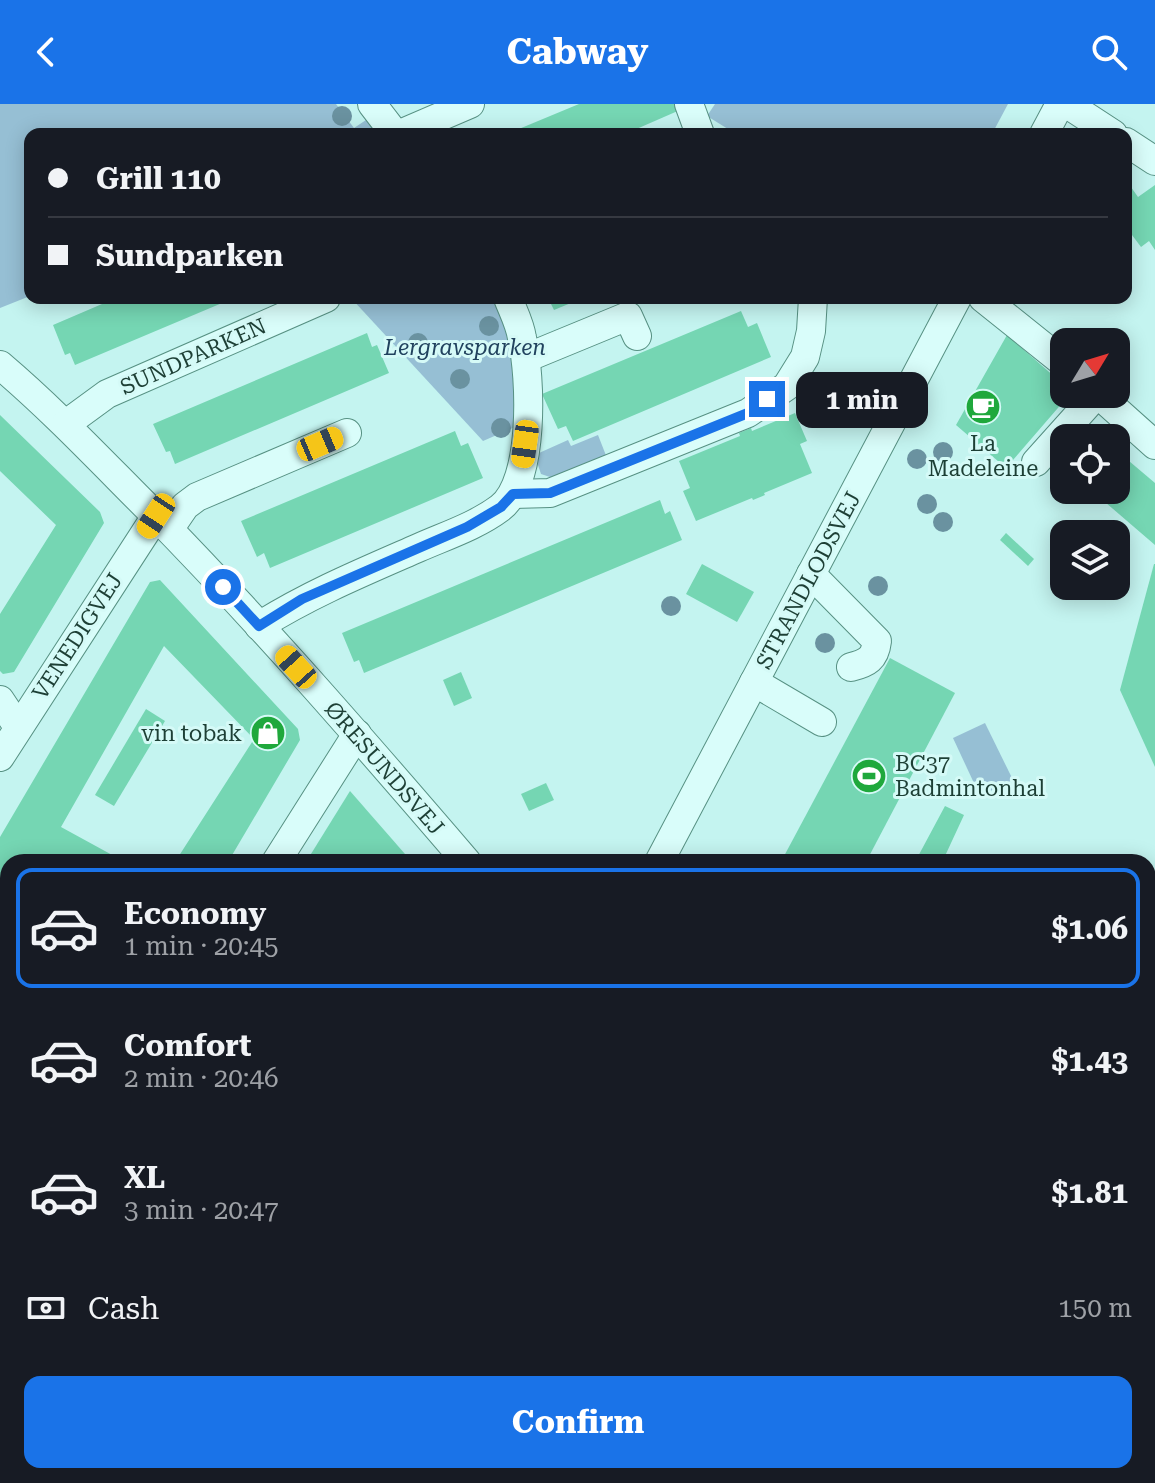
<!DOCTYPE html>
<html lang="en">
<head>
<meta charset="utf-8">
<style>
  :root { --surface:#171b24; --page:#242831; --text:#f1f3f6; --muted:#9ea1a6; --line:#363941; --accent:#1a73e8 }
  body { margin:0; font-family:"Roboto Serif",serif; background:var(--page); color:var(--text); height:100vh; display:flex; flex-direction:column; font-size:30px; white-space:nowrap }
  * { box-sizing:border-box; margin:0 }
  p { font-size:26px; color:var(--muted) }
  .icon { flex:none; width:44px; height:44px; fill:none; stroke:currentColor; stroke-width:2; stroke-linecap:round; stroke-linejoin:round }
  .map { position:relative; flex:1; overflow:hidden }
  .details { position:absolute; left:0px; top:750px; width:1156px; height:630px; display:flex; flex-direction:column; background:var(--surface); border-radius:24px 24px 0 0; box-shadow:0 4px 20px #0003 }
  .details>* { flex:none }
  .hud { position:absolute; left:24px; top:24px; width:1108px; height:176px; border-radius:16px; box-shadow:0 4px 20px #0003; display:grid; align-content:center; height:176px; padding:0 24px; background:var(--surface) }
  .needle { width:52px; rotate:52deg }
  .buttons { position:absolute; left:1050px; top:224px; display:grid; gap:16px }
  .buttons a { display:grid; place-items:center; width:80px; height:80px; border-radius:16px; background:var(--surface); box-shadow:0 4px 20px #0003; font-size:40px }
  .end { position:absolute; width:36px; height:36px; margin:-18px; border:10px solid #1a73e8; background:#fff; box-shadow:0 0 0 4px #fff }
  .from { border-radius:50% }
  .bubble { position:absolute; height:56px; border-radius:16px; background:var(--surface); box-shadow:0 4px 20px #0003; font-size:26px; font-weight:700; line-height:56px; text-align:center }
  .car { position:absolute; width:24px; height:48px; margin:-24px -12px; border-radius:10px; box-shadow:0 0 6px 2px #0007; background:linear-gradient(#f5c518 24%,#345 0 40%,#f5c518 0 76%,#345 0 86%,#f5c518 0) }
  .hud b { display:flex; align-items:center; gap:28px; height:76px; font-size:30px }
  .hud b+b { border-top:2px solid var(--line) }
  .hud i { width:20px; height:20px; background:var(--text) }
  ul { padding:14px 0 0; list-style:none }
  li { display:flex; align-items:center; gap:24px; height:120px; margin:0 16px 12px; padding:0 8px; border:4px solid transparent; border-radius:16px }
  li div { flex:1 }
  li b { display:block; font-size:30px }
  li em { font-style:normal; font-weight:700 }
  li.on { border-color:var(--accent) }
  li>.icon { width:72px; height:72px; stroke-width:1.5 }
  .pay { display:flex; align-items:center; gap:20px; height:88px; padding:0 24px; font-size:30px }
  .pay p { margin-inline-start:auto }
  .primary-button { display:flex; gap:16px; margin-top:auto; padding:16px 24px }
  .primary-button a { flex:1; height:92px; border-radius:16px; background:var(--accent); color:#fff; font-size:32px; font-weight:700; line-height:92px; text-align:center }
  header { display:flex; justify-content:space-between; align-items:center; height:104px; padding:0 24px; background:var(--accent); color:#fff; font-size:36px; font-weight:700 }
  .map>svg:first-child { display:block }
  .green { fill:#96bfd4 }
  .building { fill:#75d6b3 }
  .lines { fill:none; stroke-linecap:round; stroke-linejoin:round }
  .minor-casing { stroke:#579183; stroke-width:30 }
  .minor { stroke:#d9fdfa; stroke-width:28 }
  .tree { fill:#6a92a0 }
  .route { stroke:#1a73e8; stroke-width:10 }
  .labels { text-anchor:middle; stroke-width:6; stroke-linejoin:round; paint-order:stroke }
  .park-label { font-size:22px; font-style:italic; fill:#21425e; stroke:#d5faf7 }
  .street-label { font-size:22px; fill:#1d3f35; stroke:#d5faf7 }
  .poi-label { font-size:22px; fill:#1d3f35; stroke:#d5faf7 }
</style>
</head>
<body>
<header><svg class="icon" aria-label="back" viewBox="0 0 24 24"><path d="M15 5l-7 7 7 7"/></svg>Cabway<svg class="icon" aria-label="search" viewBox="0 0 24 24"><circle cx="10" cy="10" r="6"/><path d="M15 15l6 6"/></svg></header>
<div class="map">
<svg width="1155" height="1379" viewBox="0 0 1155 1379">
  <rect width="100%" height="100%" fill="#c4f4f0"/>
  <g class="green">
    <path d="M0,0h336l18,24 15,-10 12,16h-351v162l-30,12z"/>
    <path d="M715,0h293l-16,30h-256l-29,-18z"/>
    <path d="M351,194h148l13,30 3,99 -32,14z"/>
    <path d="M598,331l9,23 -54,20 -12,-4 -4,-12 2,-9 29,-13 3,6z"/>
    <path d="M985,619l28,57 -33,16 -27,-58z"/>
  </g>
  <g class="building">
    <path d="M579,0h98l3,6 -55,24h-118z"/>
    <path d="M1126,76l12,17 17,-12v65l-6,-9 -8,6 -15,-20z"/>
    <path d="M116,194h118l-159,67 -5,-12 -5,2 -12,-30z"/>
    <path d="M548,194h35l-29,12z"/>
    <path d="M741,207l7,16 9,-4 14,34 -198,84 -7,-15 -8,3 -16,-35z"/>
    <path d="M367,229l5,14 5,-2 12,28 -214,91 -5,-13 -4,1 -13,-28z"/>
    <path d="M1007,231l57,50v9h6l-64,74 -50,-43z"/>
    <path d="M795,309l12,28 -7,3 12,29 -48,20 1,2 -12,5 -1,-2 -56,23 -13,-30 7,-3 -11,-27 61,-25 -1,-3 12,-5 1,3z"/>
    <path d="M0,311l100,97 4,11 -90,149 -11,2 -3,-3v-57l56,-89 -56,-54z"/>
    <path d="M455,327l6,15 7,-3 15,35 -213,90 -6,-15 -7,4 -16,-36z"/>
    <path d="M1116,346l39,33v62l-64,-55h25z"/>
    <path d="M660,396l5,14 5,-3 12,29 -318,133 -5,-13 -5,2 -12,-29z"/>
    <path d="M1006,429l28,26 -6,7 -28,-26z"/>
    <path d="M702,460l52,28 -17,30 -51,-28z"/>
    <path d="M1154,460h1v203l-35,-77z"/>
    <path d="M160,476l138,149 2,11 -72,122h-53l79,-123 -90,-93 -103,181 64,35h-117v50l-8,13v-88l150,-255z"/>
    <path d="M890,554l65,35 -89,169h-75l-8,-4z"/>
    <path d="M461,568l11,26 -18,8 -11,-26z"/>
    <path d="M146,605l19,12 -51,85 -19,-11z"/>
    <path d="M546,679l8,17 -25,11 -8,-17z"/>
    <path d="M350,687l62,71h-106z"/>
    <path d="M945,702l19,9 -19,41 11,6h-41z"/>
    <path d="M0,1067l8,4v35l-5,13 -3,-1z"/>
    <path d="M373,1372h84l6,7h-94z"/>
    <path d="M522,1372h52l6,7h-53z"/>
    <path d="M654,1372h53l6,7h-53z"/>
    <path d="M890,1372h61l9,7h-67l-5,-4z"/>
  </g>
  <g class="lines">
    <defs>
      <g id="minor">
        <path d="M372,0l23,30"/>
        <path d="M689,0l11,30"/>
        <path d="M1067,0l46,30"/>
        <path d="M400,30l70,-30"/>
        <path d="M1044,30l16,-30"/>
        <path d="M1126,38l29,19"/>
        <path d="M983,194l81,65"/>
        <path d="M526,254l102,-42 9,20"/>
        <path d="M0,261c53,45 100,95 149,144 111,113 215,233 318,353"/>
        <path d="M1098,290l57,51"/>
        <path d="M66,320l41,-30 219,-96"/>
        <path d="M1036,358l61,-68"/>
        <path d="M513,390l37,-1 198,-80 39,-27 18,-29 6,-26 2,-33"/>
        <path d="M170,424l15,-22 12,-9 150,-64"/>
        <path d="M811,470l66,67c-2,18 -10,22 -26,26"/>
        <path d="M259,522c51,-32 104,-54 159,-78 27,-12 58,-22 82,-40 35,-26 31,-131 22,-170 -2,-14 -9,-27 -14,-40"/>
        <path d="M754,578l68,40"/>
        <path d="M0,596l18,27"/>
        <path d="M0,653l156,-241"/>
        <path d="M276,758l81,-128"/>
        <path d="M659,758l298,-564"/>
        <path d="M0,983l8,10"/>
        <path d="M0,1260l8,-18"/>
        <path d="M330,1372l7,7"/>
        <path d="M1019,1372l9,7"/>
        <path d="M867,1379l5,-7"/>
      </g>
    </defs>
    <use href="#minor" class="minor-casing"/>
    <use href="#minor" class="minor"/>
  </g>
  <g class="tree">
    <circle cx="342" cy="12" r="10"/>
    <circle cx="489" cy="222" r="10"/>
    <circle cx="418" cy="239" r="10"/>
    <circle cx="460" cy="275" r="10"/>
    <circle cx="501" cy="324" r="10"/>
    <circle cx="943" cy="348" r="10"/>
    <circle cx="917" cy="355" r="10"/>
    <circle cx="927" cy="400" r="10"/>
    <circle cx="943" cy="418" r="10"/>
    <circle cx="878" cy="482" r="10"/>
    <circle cx="671" cy="502" r="10"/>
    <circle cx="825" cy="539" r="10"/>
  </g>
  <g class="lines">
    <path class="route" d="M223,483l36,39 43,-27 165,-72 34,-20 12,-13 37,-1 198,-80 19,-14"/>
  </g>
  <defs>
    <symbol id="cafe-disc" viewBox="-11 -11 22 22"><circle r="9.5" fill="#1fa83c" stroke="#d5faf7"/><path d="M-5.5-4.5H6V0H3Q3 3.5 0 3.5H-2.5Q-5.5 3.5-5.5 0ZM3-3.2v2h1.7v-2ZM-6 4.5H4V6H-6Z" fill="#fff"/></symbol>
    <symbol id="shop-disc" viewBox="-11 -11 22 22"><circle r="9.5" fill="#1fa83c" stroke="#d5faf7"/><path d="M-5-2.5h2.3a2.7 3.5 0 0 1 5.4 0H5L5.5 6h-11ZM-1.5-2.5h3a1.5 2.3 0 0 0-3 0Z" fill="#fff"/></symbol>
    <symbol id="stadium-disc" viewBox="-11 -11 22 22"><circle r="9.5" fill="#1fa83c" stroke="#d5faf7"/><path d="M0-5a6.5 5 0 1 0 0 10a6.5 5 0 1 0 0-10ZM-3.5-1.8h7v3.6h-7Z" fill="#fff"/></symbol>
  </defs>
  <g fill-rule="evenodd">
    <use href="#cafe-disc" x="963" y="283" width="40" height="40"/>
    <use href="#shop-disc" x="248" y="609" width="40" height="40"/>
    <use href="#stadium-disc" x="849" y="652" width="40" height="40"/>
  </g>
  <g class="labels">
    <g class="park-label">
      <text x="465" y="251">Lergravsparken</text>
    </g>
    <g class="street-label">
      <text transform="translate(193 252) rotate(-24)" y="8">SUNDPARKEN</text>
      <text transform="translate(808 476) rotate(-62)" y="8">STRANDLODSVEJ</text>
      <text transform="translate(77 532) rotate(-57)" y="8">VENEDIGVEJ</text>
      <text transform="translate(385 664) rotate(49)" y="8">ØRESUNDSVEJ</text>
    </g>
    <g class="poi-label">
      <text x="983" y="347">La<tspan x="983" dy="25">Madeleine</tspan></text>
      <text x="242" y="637" text-anchor="end">vin tobak</text>
      <text x="895" y="667" text-anchor="start">BC37<tspan x="895" dy="25">Badmintonhal</tspan></text>
    </g>
  </g>
</svg>
<div class="buttons">
<a><svg class="needle" viewBox="-14 -14 28 28"><path d="M0-13l5 13h-10z" fill="#e53935"/><path d="M0 13l5-13h-10z" fill="#9ea1a6"/></svg></a>
<a><svg class="icon" aria-label="locate" viewBox="0 0 24 24"><circle cx="12" cy="12" r="6"/><path d="M12 2v4M12 18v4M2 12h4M18 12h4"/></svg></a>
<a><svg class="icon" aria-label="layers" viewBox="0 0 24 24"><path d="M12 4l9 5-9 5-9-5zM3 14l9 5 9-5"/></svg></a>
</div>
<i class="end from" style="left:223px;top:483px"></i>
<i class="end" style="left:767px;top:295px"></i>
<div class="bubble" style="left:796px;top:268px;width:132px">1 min</div>
<i class="car" style="left:320px;top:340px;rotate:67deg"></i>
<i class="car" style="left:525px;top:340px;rotate:188deg"></i>
<i class="car" style="left:156px;top:412px;rotate:213deg"></i>
<i class="car" style="left:296px;top:563px;rotate:318deg"></i>
<div class="hud">
<b><i class="from"></i>Grill 110</b>
<b><i></i>Sundparken</b>
</div>
<section class="details">
<ul>
<li class="on"><svg class="icon" aria-label="car" viewBox="0 0 24 24"><path d="M5 17H2v-5l4-1 3-4h7l3 4 3 1v5h-3M9 17h6M6 11h13"/><circle cx="7" cy="17" r="2"/><circle cx="17" cy="17" r="2"/></svg><div><b>Economy</b><p>1 min · 20:45</p></div><em>$1.06</em></li>
<li><svg class="icon" aria-label="car" viewBox="0 0 24 24"><path d="M5 17H2v-5l4-1 3-4h7l3 4 3 1v5h-3M9 17h6M6 11h13"/><circle cx="7" cy="17" r="2"/><circle cx="17" cy="17" r="2"/></svg><div><b>Comfort</b><p>2 min · 20:46</p></div><em>$1.43</em></li>
<li><svg class="icon" aria-label="car" viewBox="0 0 24 24"><path d="M5 17H2v-5l4-1 3-4h7l3 4 3 1v5h-3M9 17h6M6 11h13"/><circle cx="7" cy="17" r="2"/><circle cx="17" cy="17" r="2"/></svg><div><b>XL</b><p>3 min · 20:47</p></div><em>$1.81</em></li>
</ul>
<div class="pay"><svg class="icon" aria-label="cash" viewBox="0 0 24 24"><path d="M3 7h18v10H3z"/><circle cx="12" cy="12" r="2"/></svg>Cash<p>150 m</p></div>
<div class="primary-button"><a>Confirm</a></div>
</section>
</div>
</body>
</html>
